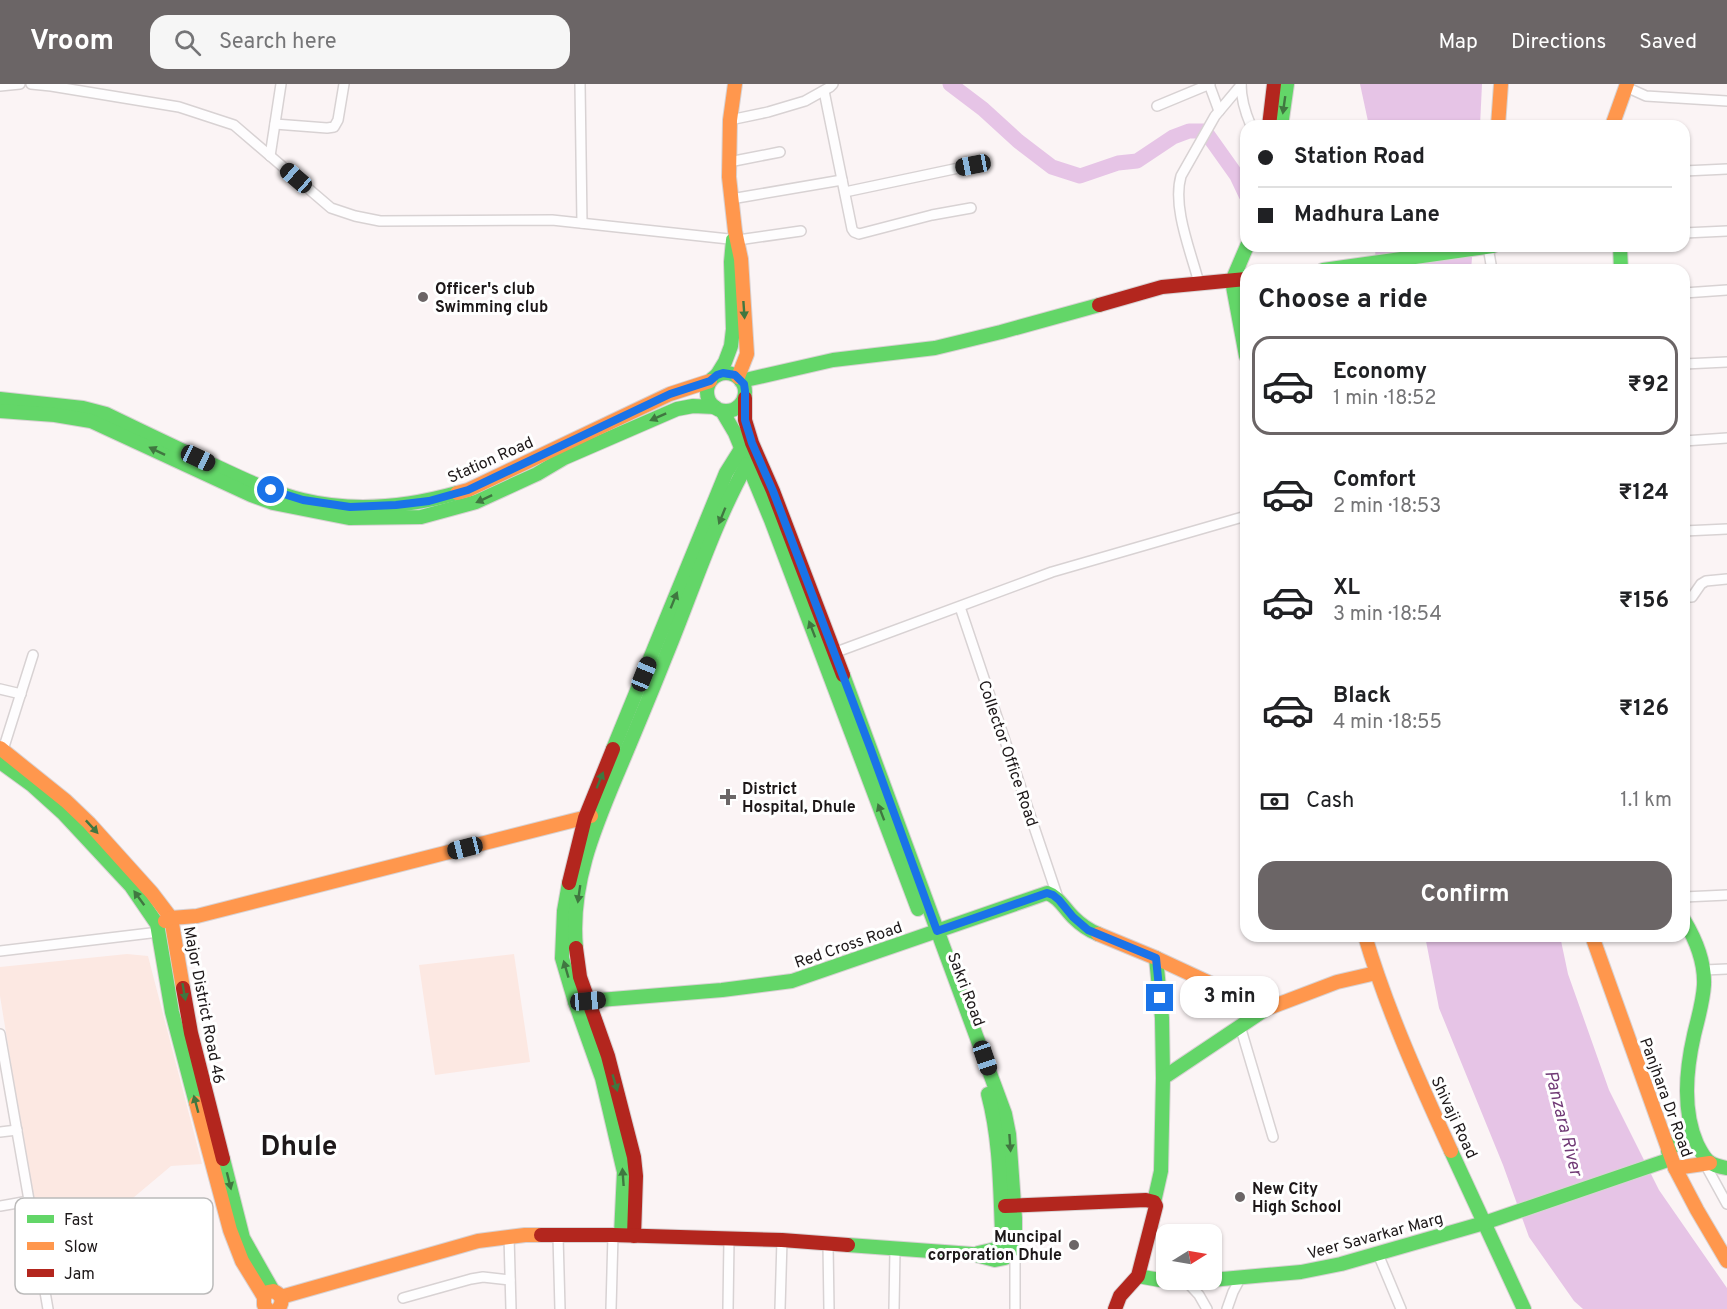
<!DOCTYPE html>
<html lang="en">
<head>
<meta charset="utf-8">
<style>
  :root { --surface:#fff; --page:#f6f6f6; --text:#202124; --muted:#757577; --line:#e0e0e0; --accent:#6b6566 }
  body { margin:0; font-family:Overpass,sans-serif; background:var(--page); color:var(--text); height:100vh; display:flex; flex-direction:column; font-size:22px; white-space:nowrap }
  * { box-sizing:border-box; margin:0 }
  p { font-size:20px; color:var(--muted) }
  .icon { flex:none; width:33px; height:33px; fill:none; stroke:currentColor; stroke-width:2; stroke-linecap:round; stroke-linejoin:round }
  .map { position:relative; flex:1; overflow:hidden }
  .sheet { position:absolute; left:1240px; top:180px; width:450px; height:678px; display:flex; flex-direction:column; background:var(--surface); border-radius:18px; box-shadow:0 2px 4px #0004 }
  .sheet>* { flex:none }
  .hud { position:absolute; left:1240px; top:36px; width:450px; height:132px; border-radius:18px; box-shadow:0 2px 4px #0004; display:grid; align-content:center; height:132px; padding:0 18px; background:var(--surface) }
  .needle { width:39px; rotate:79deg }
  .buttons { position:absolute; left:1156px; top:1140px; display:grid; gap:12px }
  .buttons a { display:grid; place-items:center; width:66px; height:66px; border-radius:12px; background:var(--surface); box-shadow:0 2px 4px #0004; font-size:30px }
  .end { position:absolute; width:27px; height:27px; margin:-14px; border:8px solid #1a73e8; background:#fff; box-shadow:0 0 0 3px #fff }
  .from { border-radius:50% }
  .bubble { position:absolute; height:42px; border-radius:18px; background:var(--surface); box-shadow:0 2px 4px #0004; font-size:20px; font-weight:700; line-height:42px; text-align:center }
  .car { position:absolute; width:18px; height:36px; margin:-18px -9px; border-radius:8px; box-shadow:0 0 4px 2px #0007; background:linear-gradient(#222 24%,#8ab4d8 0 40%,#222 0 76%,#8ab4d8 0 86%,#222 0) }
  .hud b { display:flex; align-items:center; gap:21px; height:57px; font-size:22px }
  .hud b+b { border-top:2px solid var(--line) }
  .hud i { width:15px; height:15px; background:var(--text) }
  ul { padding:0; list-style:none }
  li { display:flex; align-items:center; gap:18px; height:99px; margin:0 12px 9px; padding:0 6px; border:3px solid transparent; border-radius:18px }
  li div { flex:1 }
  li b { display:block; font-size:22px }
  li em { font-style:normal; font-weight:700 }
  li.current { border-color:var(--accent) }
  li>.icon { width:54px; height:54px; stroke-width:1.5 }
  h2 { padding:0 18px; font-size:27px; line-height:72px }
  .pay { display:flex; align-items:center; gap:15px; height:66px; padding:0 18px; font-size:22px }
  .pay p { margin-inline-start:auto }
  .primary-button { display:flex; gap:12px; margin-top:auto; padding:12px 18px }
  .primary-button a { flex:1; height:69px; border-radius:18px; background:var(--accent); color:#fff; font-size:24px; font-weight:700; line-height:69px; text-align:center }
  header { display:flex; align-items:center; gap:36px; box-sizing:border-box; height:84px; padding:0 30px; background:var(--accent); color:#fff }
  header strong { font-size:28px }
  nav { display:flex; gap:33px; margin-inline-start:auto; font-size:21px }
  .search { width:420px; height:54px; background:var(--page); display:flex; align-items:center; gap:15px; box-sizing:border-box; padding:0 21px; border-radius:18px; color:var(--muted); font-size:22px }
  .map>svg:first-child { display:block }
  .green { fill:#fce8e2 }
  .water { fill:#e6c4e6 }
  .lines { fill:none; stroke-linecap:round; stroke-linejoin:round }
  .river { stroke:#e6c4e6; stroke-width:15 }
  .street-casing { stroke:#d8d2d3; stroke-width:12 }
  .fast-casing { stroke:#d8d2d3; stroke-width:16 }
  .slow-casing { stroke:#d8d2d3; stroke-width:16 }
  .jam-casing { stroke:#d8d2d3; stroke-width:16 }
  .street { stroke:#fefdfe; stroke-width:9 }
  .fast { stroke:#63d668; stroke-width:14 }
  .slow { stroke:#ff974d; stroke-width:14 }
  .jam { stroke:#b3261e; stroke-width:14 }
  .oneway { fill:#407740 }
  .route { stroke:#1a73e8; stroke-width:8 }
  .poi-dot { fill:#6b6566; stroke:#fff; stroke-width:2 }
  .labels { text-anchor:middle; stroke-width:6; stroke-linejoin:round; paint-order:stroke }
  .poi-label { font-size:16px; font-weight:bold; fill:#1d1819; stroke:#fff; text-anchor:start }
  .street-label { font-size:16px; fill:#1d1819; stroke:#fff }
  .water-label { font-size:18px; font-style:italic; fill:#713a76; stroke:#fff }
  .town-label { font-size:28px; font-weight:bold; fill:#1d1819; stroke:#fff }
  .key { fill:#fff; stroke:#bbbaba; stroke-width:1.5 }
  .key-label { font-size:16px; fill:#1d1819 }
</style>
</head>
<body>
<header>
<strong>Vroom</strong>
<div class="search"><svg class="icon" aria-label="search" viewBox="0 0 24 24"><circle cx="10" cy="10" r="6"/><path d="M15 15l6 6"/></svg>Search here</div>
<nav><a>Map</a><a>Directions</a><a>Saved</a></nav>
</header>
<div class="map">
<svg width="1727" height="1225" viewBox="0 0 1727 1225">
  <rect width="100%" height="100%" fill="#fbf4f5"/>
  <g class="green">
    <path d="M127,870l21,2 54,208 -31,2 -44,37 -91,14 -36,-221v-29z"/>
    <path d="M514,870l16,108 -95,13 -16,-110z"/>
  </g>
  <g class="water">
    <path d="M1360,0h122l-2,42h-111z"/>
    <path d="M1375,162h98l-2,24h-95z"/>
    <path d="M1425,852h135l8,38 41,116 50,100 68,98v21h-144l-9,-8 -45,-64 -26,-72 -64,-157z"/>
  </g>
  <g class="lines">
    <path class="river" d="M950,0l33,25 35,32 34,26 28,9 38,-13 19,-2 36,-24 16,-6h16l32,45 9,19"/>
    <defs>
      <g id="street">
        <path d="M31,0l20,2 128,21 55,18 97,83 24,8 25,5 172,-1 186,20 63,-9"/>
        <path d="M580,0l2,139"/>
        <path d="M1209,0l10,27"/>
        <path d="M1241,0c0,16 4,28 10,42"/>
        <path d="M0,2l20,-2"/>
        <path d="M1626,3l20,9 81,5"/>
        <path d="M824,7l28,138 2,3 5,2 73,-19 39,-7"/>
        <path d="M1157,22l53,-22"/>
        <path d="M730,36l38,-8 37,-11 25,-14 3,-3"/>
        <path d="M275,40l52,4 7,-1 4,-7 6,-36"/>
        <path d="M270,72l11,-72"/>
        <path d="M729,78l51,-10"/>
        <path d="M1684,87l43,-2"/>
        <path d="M845,108l128,-27"/>
        <path d="M731,115l111,-19"/>
        <path d="M1684,149l43,-2"/>
        <path d="M1488,163l4,23"/>
        <path d="M1199,199c-8,-31 -27,-76 -18,-107l34,-60 26,-31"/>
        <path d="M1684,209l43,-3"/>
        <path d="M1684,280l43,-2"/>
        <path d="M1684,357l43,-3"/>
        <path d="M1684,447l43,-2"/>
        <path d="M1684,513h8l9,-13 5,-3 21,-2"/>
        <path d="M960,523l98,291"/>
        <path d="M831,570l221,-82 194,-56"/>
        <path d="M0,605l21,5"/>
        <path d="M3,666l30,-95"/>
        <path d="M1684,813l43,-2"/>
        <path d="M0,867l159,-19"/>
        <path d="M1704,886l23,-1"/>
        <path d="M1240,942l33,111"/>
        <path d="M0,950l48,275"/>
        <path d="M0,1048l17,-2"/>
        <path d="M1705,1080l22,40"/>
        <path d="M0,1122l29,-5"/>
        <path d="M509,1152l2,73"/>
        <path d="M558,1152l2,73"/>
        <path d="M828,1160l1,65"/>
        <path d="M1015,1163v62"/>
        <path d="M1378,1170l23,55"/>
        <path d="M1185,1196l14,15 8,14"/>
        <path d="M403,1214l68,-19 12,-2 27,3"/>
        <path d="M611,1225l2,-74"/>
        <path d="M728,1225l1,-70"/>
        <path d="M780,1225l2,-69"/>
        <path d="M894,1225l1,-59"/>
        <path d="M1227,1225l6,-17 8,-15"/>
      </g>
      <g id="fast">
        <path d="M1281,42l6,-42"/>
        <path d="M1620,162l1,24"/>
        <path d="M1323,186l170,-24"/>
        <path d="M1246,272l-14,-75 15,-35"/>
        <circle cx="726" cy="308" r="19"/>
        <path d="M717,291l8,-13 6,-16 2,-17 -2,-67 2,-22"/>
        <path d="M741,297l92,-21 102,-12 66,-16 98,-27"/>
        <path d="M0,315l83,9 23,6c33,16 66,32 99,47 32,15 63,31 98,39 50,12 104,7 154,-7"/>
        <path d="M0,327l55,4 36,6 160,74 22,8 76,15 72,-1 55,-15 61,-28 27,-16 113,-49 16,-3 22,1"/>
        <path d="M722,327l13,22 36,87 147,389"/>
        <path d="M843,591l162,439 4,20 6,84v23l-3,9 -7,8 -10,2 -23,-6 -124,-9"/>
        <path d="M613,665l113,-276 15,-24"/>
        <path d="M0,678l32,23 31,28 68,73 26,38 15,88 24,91"/>
        <path d="M569,799l-5,28 -2,47 13,44 27,76 22,94 -3,63"/>
        <path d="M1684,836c12,20 21,41 20,65 -1,17 -6,33 -10,50 -8,35 -12,75 3,109 8,16 11,21 30,24"/>
        <path d="M576,864c-6,-63 18,-119 42,-176 16,-38 32,-76 47,-114 27,-65 48,-133 82,-194"/>
        <path d="M1156,874l6,60 1,60"/>
        <path d="M575,918l147,-12 70,-9 255,-88c12,4 17,15 26,24 7,7 15,13 25,17"/>
        <path d="M1451,1067l73,158"/>
        <path d="M1668,1067l23,-23"/>
        <path d="M223,1075l20,79 30,53"/>
        <path d="M1154,1118l7,-31 2,-93 103,-69"/>
        <path d="M978,1169l18,-4 4,-6 2,-11c-2,-47 -2,-93 -14,-138"/>
        <path d="M1138,1192l22,4 40,1 101,-9 40,-8 143,-41 187,-64"/>
      </g>
      <g id="slow">
        <path d="M735,0l-5,36 -1,57 6,54 6,28 6,95 -9,23"/>
        <path d="M1498,42l3,-42"/>
        <path d="M1612,42l15,-42"/>
        <path d="M457,409l11,-3 202,-96 40,-13"/>
        <path d="M0,664l66,53 23,22 63,70 19,25 12,70"/>
        <path d="M165,837l6,-3 26,-2 394,-100"/>
        <path d="M1098,850l58,24 110,51 71,-27 39,-9"/>
        <path d="M1365,852c22,74 54,145 86,215"/>
        <path d="M1592,852l83,232 22,42 30,51"/>
        <path d="M196,1019l34,127 12,31 22,36"/>
        <path d="M1675,1084l35,-5"/>
        <path d="M281,1213l197,-56 47,-6h16"/>
        <path d="M267,1225l-3,-4v-8l4,-5 5,-1c9,3 11,11 5,18"/>
      </g>
      <g id="jam">
        <path d="M1269,42l5,-42"/>
        <path d="M1099,221l63,-18 84,-8"/>
        <path d="M745,314v22l7,23 21,48 70,184"/>
        <path d="M569,799l16,-65 28,-69"/>
        <path d="M576,864l4,29 28,79 26,101 2,19 -2,60"/>
        <path d="M183,904l8,45 32,126"/>
        <path d="M1005,1122l141,-6 8,2 2,4 -18,70 -18,20 -5,13"/>
        <path d="M541,1151h72l169,5 66,5"/>
      </g>
    </defs>
    <use href="#street" class="street-casing"/>
    <use href="#fast" class="fast-casing"/>
    <use href="#slow" class="slow-casing"/>
    <use href="#jam" class="jam-casing"/>
    <use href="#street" class="street"/>
    <use href="#fast" class="fast"/>
    <use href="#slow" class="slow"/>
    <use href="#jam" class="jam"/>
  </g>
  <defs><path id="oneway-solid" d="M-6-.8H1V-3.2L6.5 0L1 3.2V.8H-6Z" transform="scale(1.5)"/></defs>
  <g class="oneway">
    <use href="#oneway-solid" transform="translate(1284 21) rotate(98)"/>
    <use href="#oneway-solid" transform="translate(744 226) rotate(86)"/>
    <use href="#oneway-solid" transform="translate(658 333) rotate(156)"/>
    <use href="#oneway-solid" transform="translate(157 367) rotate(-154)"/>
    <use href="#oneway-solid" transform="translate(484 415) rotate(155)"/>
    <use href="#oneway-solid" transform="translate(722 432) rotate(112)"/>
    <use href="#oneway-solid" transform="translate(674 516) rotate(-68)"/>
    <use href="#oneway-solid" transform="translate(812 545) rotate(-111)"/>
    <use href="#oneway-solid" transform="translate(600 696) rotate(-68)"/>
    <use href="#oneway-solid" transform="translate(881 728) rotate(-111)"/>
    <use href="#oneway-solid" transform="translate(92 743) rotate(47)"/>
    <use href="#oneway-solid" transform="translate(579 810) rotate(98)"/>
    <use href="#oneway-solid" transform="translate(139 814) rotate(-126)"/>
    <use href="#oneway-solid" transform="translate(566 885) rotate(-106)"/>
    <use href="#oneway-solid" transform="translate(184 908) rotate(80)"/>
    <use href="#oneway-solid" transform="translate(615 999) rotate(74)"/>
    <use href="#oneway-solid" transform="translate(196 1020) rotate(-105)"/>
    <use href="#oneway-solid" transform="translate(1010 1059) rotate(86)"/>
    <use href="#oneway-solid" transform="translate(623 1093) rotate(-94)"/>
    <use href="#oneway-solid" transform="translate(229 1097) rotate(76)"/>
  </g>
  <g class="lines">
    <path class="route" d="M271,406l32,10 47,7 46,-2 33,-4 39,-11 202,-96 40,-13 7,-6 6,-2 12,2 9,9 1,7v29l7,23 21,48 98,259 66,181 110,-38 6,2 6,5 14,17 15,13 68,28 4,40"/>
  </g>
  <g class="poi-dot">
    <circle cx="423" cy="213" r="6"/>
    <path d="M725 704h6v6h6v6h-6v6h-6v-6h-6v-6h6z"/>
    <circle cx="1240" cy="1113" r="6"/>
    <circle cx="1074" cy="1161" r="6"/>
  </g>
  <g class="labels">
    <g class="poi-label">
      <text x="435" y="210">Officer's club<tspan x="435" dy="18">Swimming club</tspan></text>
      <text x="742" y="710">District<tspan x="742" dy="18">Hospital, Dhule</tspan></text>
      <text x="1252" y="1110">New City<tspan x="1252" dy="18">High School</tspan></text>
      <text x="1062" y="1158" text-anchor="end">Muncipal<tspan x="1062" dy="18">corporation Dhule</tspan></text>
    </g>
    <g class="street-label">
      <text transform="translate(490 375) rotate(-24)" y="6">Station Road</text>
      <text transform="translate(1009 669) rotate(71)" y="6">Collector Office Road</text>
      <text transform="translate(848 860) rotate(-19)" y="6">Red Cross Road</text>
      <text transform="translate(967 905) rotate(69)" y="6">Sakri Road</text>
      <text transform="translate(205 921) rotate(79)" y="6">Major District Road 46</text>
      <text transform="translate(1667 1013) rotate(70)" y="6">Panjhara Dr Road</text>
      <text transform="translate(1455 1033) rotate(65)" y="6">Shivaji Road</text>
      <text transform="translate(1375 1151) rotate(-15)" y="6">Veer Savarkar Marg</text>
    </g>
    <g class="water-label">
      <text transform="translate(1564 1039) rotate(76)" y="6">Panzara River</text>
    </g>
    <g class="town-label">
      <text x="299" y="1071">Dhule</text>
    </g>
  </g>
  <rect x="15" y="1114" width="198" height="96" rx="9" class="key"/>
  <rect x="27" y="1131" width="27" height="8" fill="#63d668"/>
  <rect x="27" y="1158" width="27" height="8" fill="#ff974d"/>
  <rect x="27" y="1185" width="27" height="8" fill="#b3261e"/>
  <g class="key-label">
    <text x="64" y="1141">Fast</text>
    <text x="64" y="1168">Slow</text>
    <text x="64" y="1195">Jam</text>
  </g>
</svg>
<div class="buttons">
<a><svg class="needle" viewBox="-14 -14 28 28"><path d="M0-13l5 13h-10z" fill="#e53935"/><path d="M0 13l5-13h-10z" fill="#757577"/></svg></a>
</div>
<i class="end from" style="left:271px;top:406px"></i>
<i class="end" style="left:1160px;top:914px"></i>
<div class="bubble" style="left:1180px;top:892px;width:99px">3 min</div>
<i class="car" style="left:973px;top:81px;rotate:259deg"></i>
<i class="car" style="left:296px;top:94px;rotate:311deg"></i>
<i class="car" style="left:198px;top:374px;rotate:115deg"></i>
<i class="car" style="left:644px;top:590px;rotate:22deg"></i>
<i class="car" style="left:465px;top:764px;rotate:256deg"></i>
<i class="car" style="left:588px;top:917px;rotate:85deg"></i>
<i class="car" style="left:985px;top:974px;rotate:161deg"></i>
<div class="hud">
<b><i class="from"></i>Station Road</b>
<b><i></i>Madhura Lane</b>
</div>
<section class="sheet">
<h2>Choose a ride</h2>
<ul>
<li class="current"><svg class="icon" aria-label="car" viewBox="0 0 24 24"><path d="M5 17H2v-5l4-1 3-4h7l3 4 3 1v5h-3M9 17h6M6 11h13"/><circle cx="7" cy="17" r="2"/><circle cx="17" cy="17" r="2"/></svg><div><b>Economy</b><p>1 min · 18:52</p></div><em>₹92</em></li>
<li><svg class="icon" aria-label="car" viewBox="0 0 24 24"><path d="M5 17H2v-5l4-1 3-4h7l3 4 3 1v5h-3M9 17h6M6 11h13"/><circle cx="7" cy="17" r="2"/><circle cx="17" cy="17" r="2"/></svg><div><b>Comfort</b><p>2 min · 18:53</p></div><em>₹124</em></li>
<li><svg class="icon" aria-label="car" viewBox="0 0 24 24"><path d="M5 17H2v-5l4-1 3-4h7l3 4 3 1v5h-3M9 17h6M6 11h13"/><circle cx="7" cy="17" r="2"/><circle cx="17" cy="17" r="2"/></svg><div><b>XL</b><p>3 min · 18:54</p></div><em>₹156</em></li>
<li><svg class="icon" aria-label="car" viewBox="0 0 24 24"><path d="M5 17H2v-5l4-1 3-4h7l3 4 3 1v5h-3M9 17h6M6 11h13"/><circle cx="7" cy="17" r="2"/><circle cx="17" cy="17" r="2"/></svg><div><b>Black</b><p>4 min · 18:55</p></div><em>₹126</em></li>
</ul>
<div class="pay"><svg class="icon" aria-label="cash" viewBox="0 0 24 24"><path d="M3 7h18v10H3z"/><circle cx="12" cy="12" r="2"/></svg>Cash<p>1.1 km</p></div>
<div class="primary-button"><a>Confirm</a></div>
</section>
</div>
</body>
</html>
